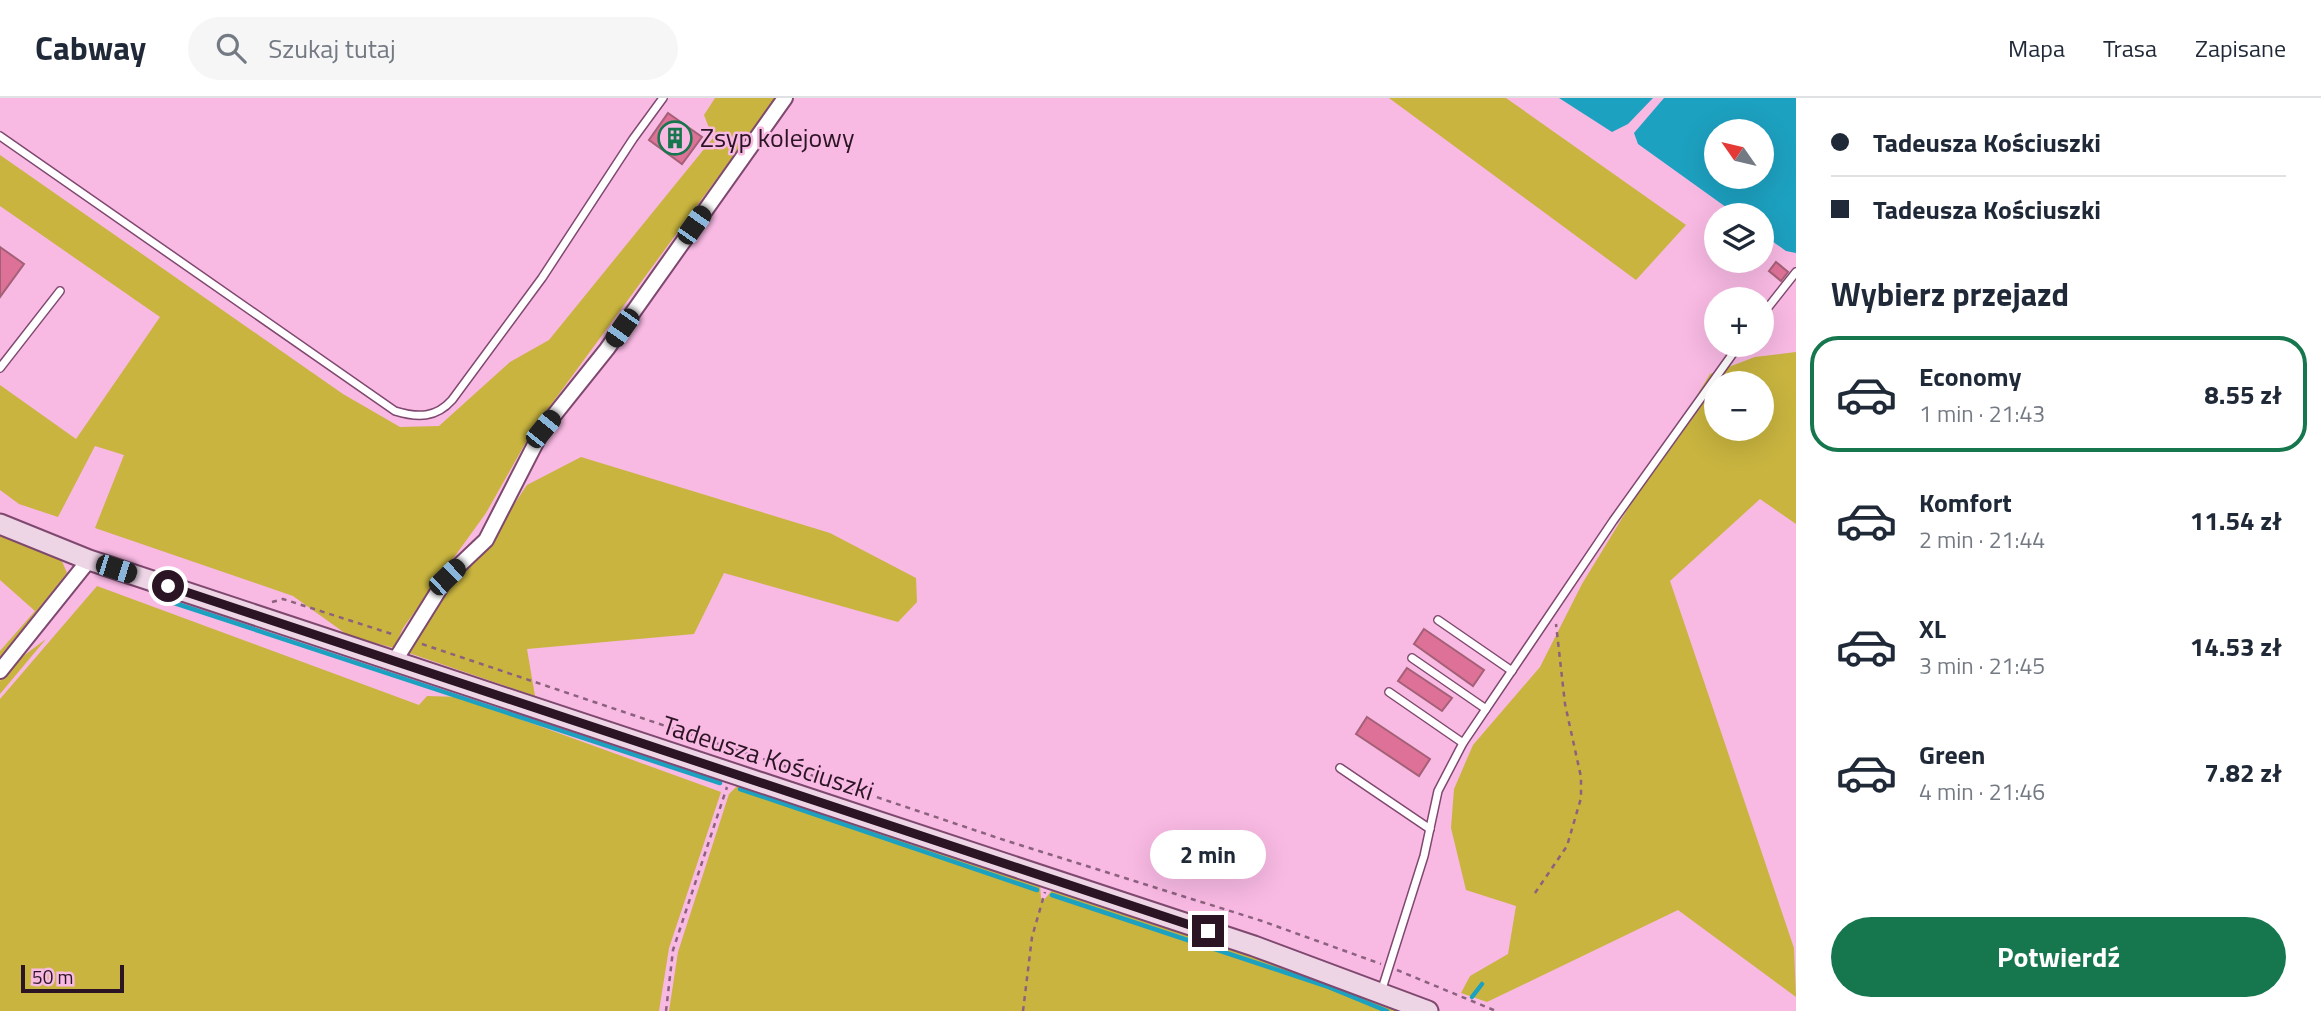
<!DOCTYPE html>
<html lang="pl">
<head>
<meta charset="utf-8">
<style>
  :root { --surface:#fff; --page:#f6f6f7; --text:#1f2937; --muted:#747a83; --line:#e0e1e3; --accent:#16774e }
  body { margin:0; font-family:"Titillium Web",sans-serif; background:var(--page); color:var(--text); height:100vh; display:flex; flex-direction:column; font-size:26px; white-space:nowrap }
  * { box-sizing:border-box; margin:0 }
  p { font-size:23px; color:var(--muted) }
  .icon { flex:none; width:38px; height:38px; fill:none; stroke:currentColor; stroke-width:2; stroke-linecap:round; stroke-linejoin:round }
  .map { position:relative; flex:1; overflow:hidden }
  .side { display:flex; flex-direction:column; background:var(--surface); width:525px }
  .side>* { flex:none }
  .guide { display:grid; align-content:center; height:154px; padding:0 35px; background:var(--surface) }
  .needle { width:46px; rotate:304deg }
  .buttons { position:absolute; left:1704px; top:21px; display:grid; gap:14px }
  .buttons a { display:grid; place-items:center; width:70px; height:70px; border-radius:50%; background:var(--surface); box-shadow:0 7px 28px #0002; font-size:35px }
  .scale { position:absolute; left:21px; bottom:18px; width:103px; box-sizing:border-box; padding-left:7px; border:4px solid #2b1424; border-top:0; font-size:19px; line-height:24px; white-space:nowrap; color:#2b1424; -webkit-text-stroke:5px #f8b9e3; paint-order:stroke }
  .end { position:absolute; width:32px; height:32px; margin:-16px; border:9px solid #2b1424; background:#fff; box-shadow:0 0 0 4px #fff }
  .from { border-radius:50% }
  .bubble { position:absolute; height:49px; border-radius:24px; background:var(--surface); box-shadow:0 7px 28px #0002; font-size:23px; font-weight:700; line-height:49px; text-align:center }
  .car { position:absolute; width:21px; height:42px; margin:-21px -10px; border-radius:9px; box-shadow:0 0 5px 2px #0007; background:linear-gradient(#222 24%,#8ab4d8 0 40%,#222 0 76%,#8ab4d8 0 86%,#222 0) }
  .guide b { display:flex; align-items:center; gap:24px; height:66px; font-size:26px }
  .guide b+b { border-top:2px solid var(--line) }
  .guide i { width:18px; height:18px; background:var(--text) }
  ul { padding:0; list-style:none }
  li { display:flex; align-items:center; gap:21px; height:116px; margin:0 14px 10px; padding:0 21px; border:4px solid transparent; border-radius:28px }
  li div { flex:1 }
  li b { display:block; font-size:26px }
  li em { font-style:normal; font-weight:700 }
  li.on { border-color:var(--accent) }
  li>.icon { width:63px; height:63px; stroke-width:1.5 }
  h2 { padding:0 35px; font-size:32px; line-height:84px }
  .button { display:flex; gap:14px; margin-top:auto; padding:14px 35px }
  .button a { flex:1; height:80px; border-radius:42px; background:var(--accent); color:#fff; font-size:28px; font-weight:700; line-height:80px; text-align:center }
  header { display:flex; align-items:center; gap:42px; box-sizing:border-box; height:98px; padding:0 35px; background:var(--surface); border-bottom:2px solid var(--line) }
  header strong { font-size:33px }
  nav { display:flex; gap:38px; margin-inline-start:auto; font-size:24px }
  .search { width:490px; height:63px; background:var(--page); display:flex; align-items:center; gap:18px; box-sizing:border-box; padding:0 24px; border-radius:38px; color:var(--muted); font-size:26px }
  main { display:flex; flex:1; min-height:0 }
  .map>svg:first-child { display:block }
  .green { fill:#c8b43f; fill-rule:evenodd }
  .water { fill:#1da1c0; fill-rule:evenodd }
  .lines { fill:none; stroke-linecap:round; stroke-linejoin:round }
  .stream { stroke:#1da1c0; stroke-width:4.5 }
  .building { fill:#de7197; stroke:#a36076; stroke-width:2 }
  .lane-casing { stroke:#7f486f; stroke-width:10 }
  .street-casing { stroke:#7f486f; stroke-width:18 }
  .secondary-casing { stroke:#7f486f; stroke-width:23 }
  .path { stroke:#8b627e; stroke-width:2.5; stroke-dasharray:5 5; stroke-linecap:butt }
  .lane { stroke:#fff; stroke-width:7 }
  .street { stroke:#fff; stroke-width:14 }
  .secondary { stroke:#edd5e6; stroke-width:19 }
  .route { stroke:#2b1424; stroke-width:9 }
  .labels { text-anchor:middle; stroke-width:5; stroke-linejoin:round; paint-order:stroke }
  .poi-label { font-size:26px; fill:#2b1424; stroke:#f8b9e3; text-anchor:start }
  .street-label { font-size:26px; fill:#2b1424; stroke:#f8b9e3 }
</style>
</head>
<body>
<header>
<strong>Cabway</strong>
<div class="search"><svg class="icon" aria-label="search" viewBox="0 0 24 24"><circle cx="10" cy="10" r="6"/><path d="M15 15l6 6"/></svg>Szukaj tutaj</div>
<nav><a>Mapa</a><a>Trasa</a><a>Zapisane</a></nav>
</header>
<main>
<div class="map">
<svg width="1796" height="913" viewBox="0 0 1796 913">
  <rect width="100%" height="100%" fill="#f8b9e3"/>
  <g class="green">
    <path d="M715,0h61l-242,330 -48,85 -83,115 -9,20 -45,-12 -56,-40 -198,-68 29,-73 -29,-9 -37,71 -39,-13 -19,-14v-105l76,54 84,-122 -160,-111v-51l343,239 57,33 39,-1 71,-64 39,-22 164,-202 -9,-23z"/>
    <path d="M1389,0h117l180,127 -50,55z"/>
    <path d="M1796,254v172l-36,-25 -90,82 124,367 2,49 -118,-87 -191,92 -26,-9 9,-17 38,-22 8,-48 -50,-16 -15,-62 3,-39 19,-44 67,-78 42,-83 128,-210 45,-17zM1717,285h45v46h-45z"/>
    <path d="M581,359l249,76 86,45 1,24 -19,20 -174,-49 -30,61 -167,15 8,47 -126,-43 42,-70 31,-31 45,-67z"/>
    <path d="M0,435l61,26 6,14 -67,84v-6l35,-40 -35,-31z"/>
    <path d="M97,488l322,119 8,-9 32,1 262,95 -52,156 -10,63h-659v-312z"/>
    <path d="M46,541l-46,55v-13l22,-24z"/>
    <path d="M739,686l301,101 1,13 3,2 9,-11 221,72 132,50h-737l9,-59 51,-158z"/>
  </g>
  <g class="water">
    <path d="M1559,0h94l-25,26 -16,8z"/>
    <path d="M1664,0h132v155l-10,-2 -24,-17v-19h-25l-99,-71 -4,-11zM1717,33h45v46h-45z"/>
  </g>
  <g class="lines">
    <g class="stream">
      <path d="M156,499l564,186"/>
      <path d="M740,691l297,101"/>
      <path d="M1052,797l274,91 61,25"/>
      <path d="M1472,899l10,-13"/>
    </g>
  </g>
  <g class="building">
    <path d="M668,15l34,24 -20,27 -33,-24z"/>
    <path d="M0,149l24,17 -24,33z"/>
    <path d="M1776,164l12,10 -7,9 -12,-10z"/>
    <path d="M1424,531l60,41 -11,16 -59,-42z"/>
    <path d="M1407,570l45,30 -10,13 -44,-30z"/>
    <path d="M1367,619l63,42 -11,17 -63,-42z"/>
  </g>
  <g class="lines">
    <defs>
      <g id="lane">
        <path d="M0,38l395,275c23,7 41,7 57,-11l90,-122 91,-139 30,-41"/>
        <path d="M1762,217l34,-43"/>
        <path d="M0,270l60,-77"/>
        <path d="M1438,522l74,51"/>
        <path d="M1412,560l74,51"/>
        <path d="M1389,594l74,51"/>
        <path d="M1340,670l90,61"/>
        <path d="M1381,894l43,-136 14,-65 25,-48 150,-222 126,-176"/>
      </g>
      <g id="street">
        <path d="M394,564l53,-85 39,-37 57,-111 64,-80 178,-251"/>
        <path d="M0,573l89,-111"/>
      </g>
      <path id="secondary" d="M0,426l89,36 1165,386 174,65"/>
    </defs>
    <use href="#lane" class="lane-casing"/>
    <use href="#street" class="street-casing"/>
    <use href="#secondary" class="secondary-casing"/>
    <g class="path">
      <path d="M272,504l11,-3 112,36"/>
      <path d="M422,546l585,197 255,80 119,43"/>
      <path d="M1535,795l32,-47 14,-48v-21l-16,-73 -9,-80"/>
      <path d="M1397,872l99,41"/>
      <path d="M666,913l7,-61 54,-163"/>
      <path d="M1023,913l9,-74 13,-45"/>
    </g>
    <use href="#lane" class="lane"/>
    <use href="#street" class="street"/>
    <use href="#secondary" class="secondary"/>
  </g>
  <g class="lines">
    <path class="route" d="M168,488l1040,345"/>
  </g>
  <defs>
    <symbol id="building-ring" viewBox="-11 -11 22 22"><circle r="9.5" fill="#f8b9e3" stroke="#16774e" stroke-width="1.5"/><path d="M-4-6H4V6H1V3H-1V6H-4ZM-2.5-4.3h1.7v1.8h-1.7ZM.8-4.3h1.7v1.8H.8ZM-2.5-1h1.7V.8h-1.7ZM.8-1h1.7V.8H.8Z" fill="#16774e"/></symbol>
  </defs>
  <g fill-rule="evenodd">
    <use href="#building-ring" x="656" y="21" width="38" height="38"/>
  </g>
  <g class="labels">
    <g class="poi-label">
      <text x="700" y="49">Zsyp kolejowy</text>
    </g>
    <g class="street-label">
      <text transform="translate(768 660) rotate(18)" y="9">Tadeusza Kościuszki</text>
    </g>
  </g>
</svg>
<div class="buttons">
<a><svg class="needle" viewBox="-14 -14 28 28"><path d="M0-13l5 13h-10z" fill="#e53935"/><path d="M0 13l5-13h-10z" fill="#747a83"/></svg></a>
<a><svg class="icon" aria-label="layers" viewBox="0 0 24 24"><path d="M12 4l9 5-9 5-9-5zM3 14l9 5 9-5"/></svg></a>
<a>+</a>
<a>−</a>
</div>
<div class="scale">50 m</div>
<i class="end from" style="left:168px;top:488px"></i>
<i class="end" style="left:1208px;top:833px"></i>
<div class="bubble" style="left:1150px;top:732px;width:116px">2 min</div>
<i class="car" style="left:694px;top:127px;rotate:35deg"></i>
<i class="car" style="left:622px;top:230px;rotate:215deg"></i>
<i class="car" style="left:543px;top:331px;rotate:39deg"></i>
<i class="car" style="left:116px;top:471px;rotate:108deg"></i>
<i class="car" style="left:447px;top:479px;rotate:46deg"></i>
</div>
<section class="side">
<div class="guide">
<b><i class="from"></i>Tadeusza Kościuszki</b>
<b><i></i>Tadeusza Kościuszki</b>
</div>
<h2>Wybierz przejazd</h2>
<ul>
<li class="on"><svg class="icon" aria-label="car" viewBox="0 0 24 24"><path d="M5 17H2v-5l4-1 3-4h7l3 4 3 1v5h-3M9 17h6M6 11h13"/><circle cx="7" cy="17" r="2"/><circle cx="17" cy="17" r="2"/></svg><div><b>Economy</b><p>1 min · 21:43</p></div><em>8.55 zł</em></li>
<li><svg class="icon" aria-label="car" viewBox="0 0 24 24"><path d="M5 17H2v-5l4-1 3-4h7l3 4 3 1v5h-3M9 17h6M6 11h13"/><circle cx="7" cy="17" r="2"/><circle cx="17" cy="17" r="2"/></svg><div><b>Komfort</b><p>2 min · 21:44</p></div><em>11.54 zł</em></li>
<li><svg class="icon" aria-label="car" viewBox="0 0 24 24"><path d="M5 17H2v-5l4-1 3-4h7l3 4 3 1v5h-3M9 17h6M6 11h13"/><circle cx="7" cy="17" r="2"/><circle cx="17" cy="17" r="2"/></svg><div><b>XL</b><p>3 min · 21:45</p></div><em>14.53 zł</em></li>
<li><svg class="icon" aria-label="car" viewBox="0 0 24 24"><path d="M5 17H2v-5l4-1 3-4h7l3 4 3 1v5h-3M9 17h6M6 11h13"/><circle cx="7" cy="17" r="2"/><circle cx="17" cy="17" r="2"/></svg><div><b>Green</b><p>4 min · 21:46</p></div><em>7.82 zł</em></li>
</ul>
<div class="button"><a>Potwierdź</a></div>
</section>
</main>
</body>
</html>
